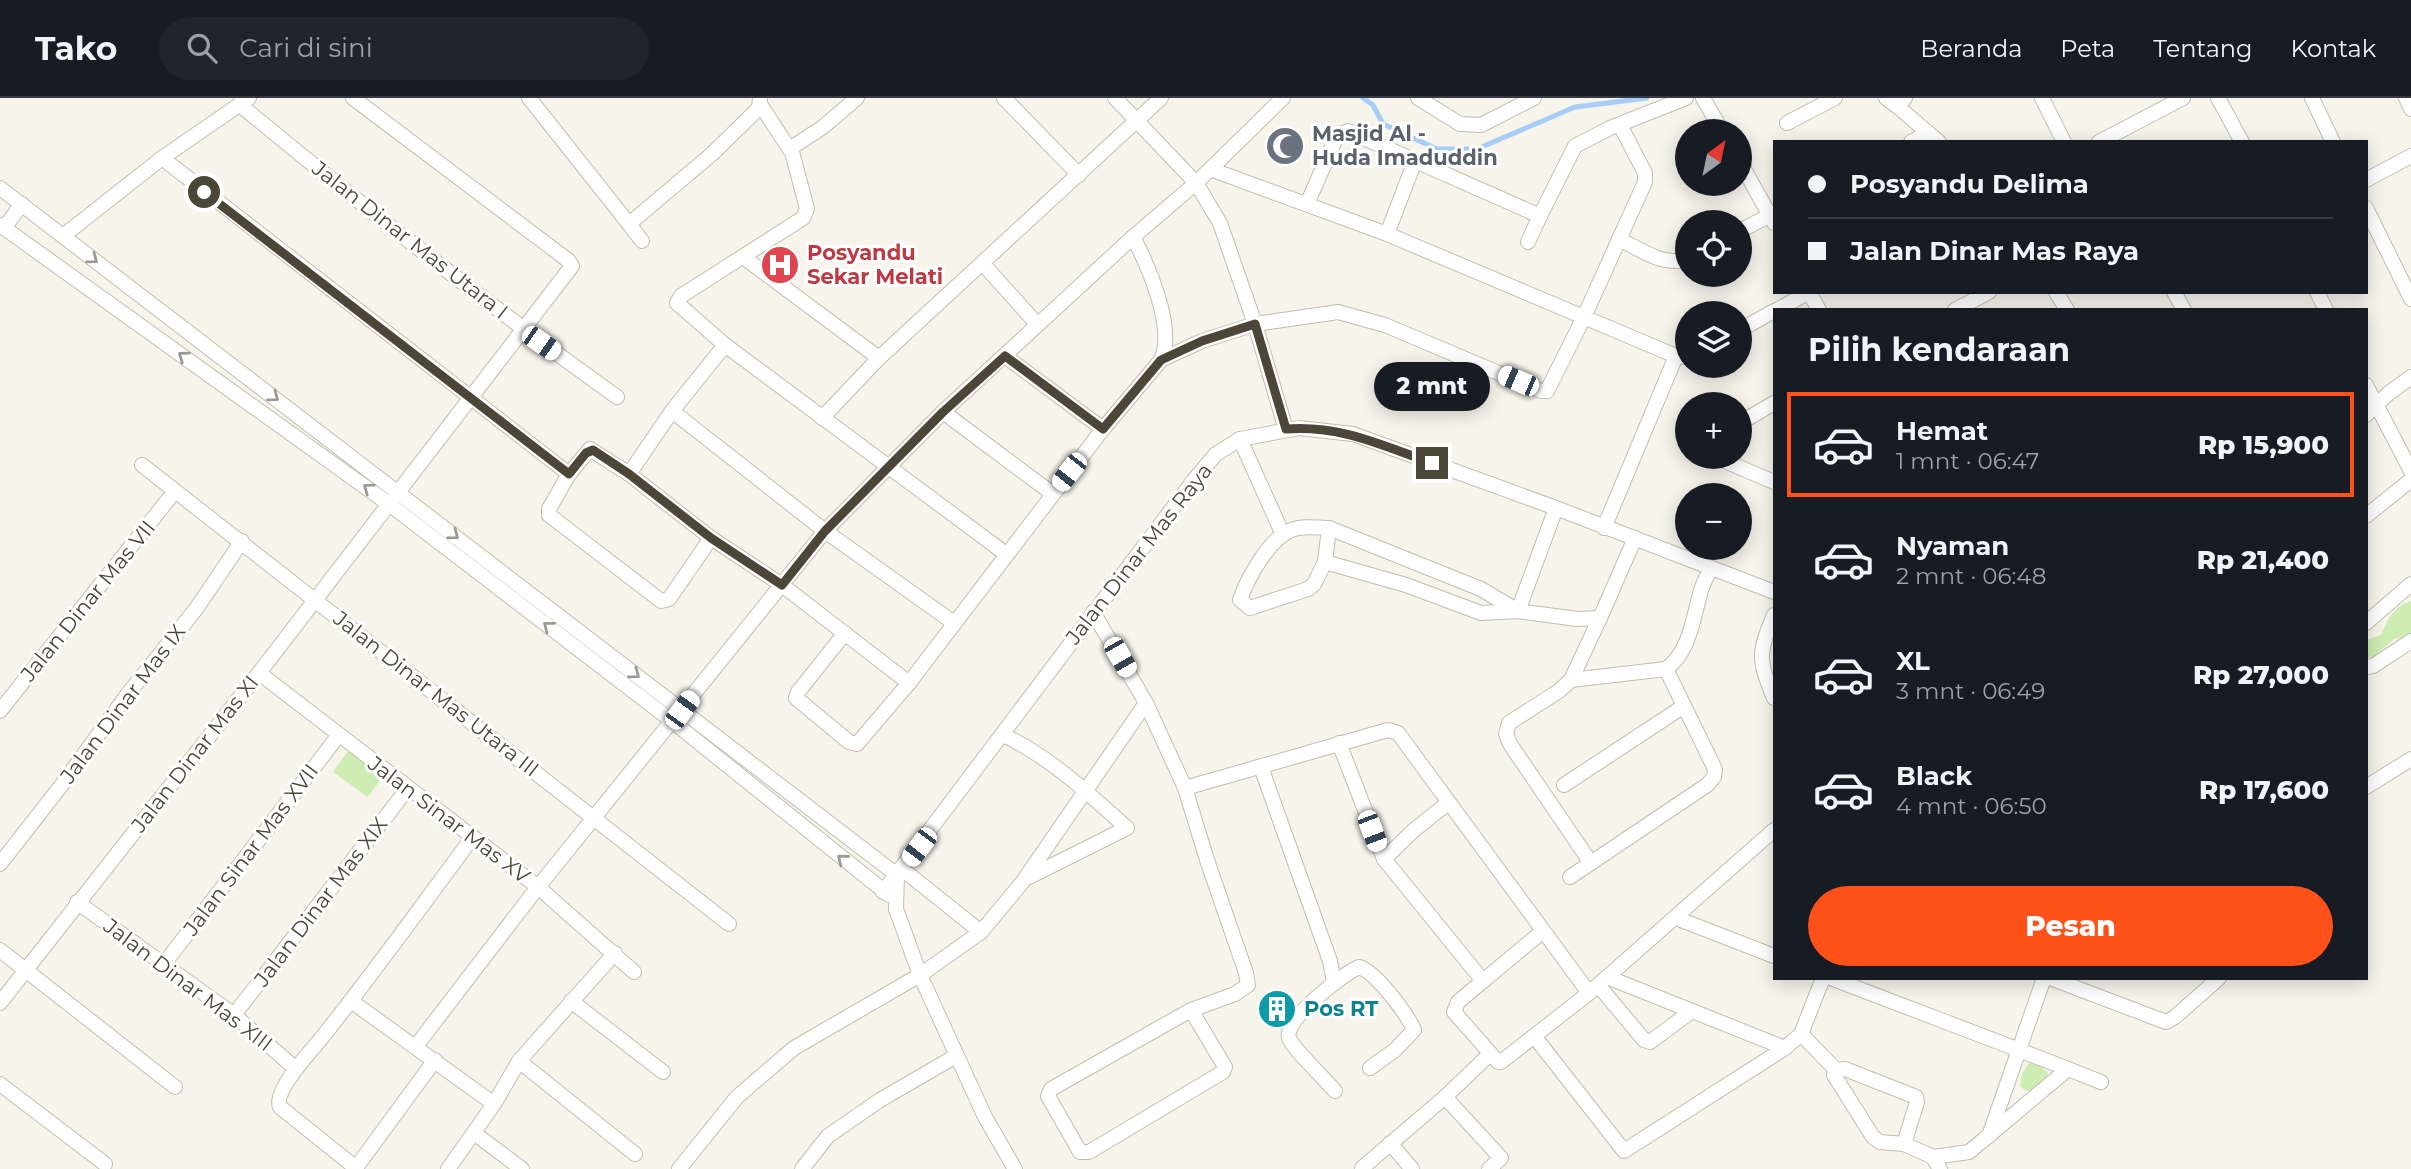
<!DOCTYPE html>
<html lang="id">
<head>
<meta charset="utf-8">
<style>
  :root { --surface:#171b24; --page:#20242c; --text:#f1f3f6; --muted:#9ea1a6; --line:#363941; --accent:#ff511a }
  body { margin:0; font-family:Montserrat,sans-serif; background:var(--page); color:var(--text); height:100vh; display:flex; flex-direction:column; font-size:26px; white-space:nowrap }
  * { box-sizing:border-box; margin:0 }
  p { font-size:23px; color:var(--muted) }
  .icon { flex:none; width:38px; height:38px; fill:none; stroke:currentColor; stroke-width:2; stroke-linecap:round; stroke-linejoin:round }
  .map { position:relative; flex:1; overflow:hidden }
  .panel { position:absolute; left:1773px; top:210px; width:595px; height:672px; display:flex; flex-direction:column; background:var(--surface); border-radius:0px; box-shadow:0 4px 18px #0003 }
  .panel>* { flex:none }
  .banner { position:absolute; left:1773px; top:42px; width:595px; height:154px; border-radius:0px; box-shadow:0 4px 18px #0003; display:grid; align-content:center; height:154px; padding:0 35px; background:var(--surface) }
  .needle { width:46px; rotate:33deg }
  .fabs { position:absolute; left:1675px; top:21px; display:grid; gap:14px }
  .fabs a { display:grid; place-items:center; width:77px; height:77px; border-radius:50%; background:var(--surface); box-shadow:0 4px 18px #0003; font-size:35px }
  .end { position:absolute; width:32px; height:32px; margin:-16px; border:9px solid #4c4638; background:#fff; box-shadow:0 0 0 4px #fff }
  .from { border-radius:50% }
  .bubble { position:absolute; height:49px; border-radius:24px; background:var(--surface); box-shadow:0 4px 18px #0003; font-size:23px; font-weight:800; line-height:49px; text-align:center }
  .car { position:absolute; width:21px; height:42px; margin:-21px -10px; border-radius:9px; box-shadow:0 0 5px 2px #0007; background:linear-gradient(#fff 24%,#345 0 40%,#fff 0 76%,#345 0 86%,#fff 0) }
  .banner b { display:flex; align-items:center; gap:24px; height:66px; font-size:26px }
  .banner b+b { border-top:2px solid var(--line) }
  .banner i { width:18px; height:18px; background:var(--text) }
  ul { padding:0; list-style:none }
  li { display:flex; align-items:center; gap:21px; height:105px; margin:0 14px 10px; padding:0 21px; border:4px solid transparent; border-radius:0px }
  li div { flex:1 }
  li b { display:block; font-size:26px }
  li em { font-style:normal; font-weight:800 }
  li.on { border-color:var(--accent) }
  li>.icon { width:63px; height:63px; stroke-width:1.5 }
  h2 { padding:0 35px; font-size:32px; line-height:84px }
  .cta { display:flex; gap:14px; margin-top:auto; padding:14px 35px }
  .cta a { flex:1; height:80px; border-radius:42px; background:var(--accent); color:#fff; font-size:28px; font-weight:800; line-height:80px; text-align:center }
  header { display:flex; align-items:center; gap:42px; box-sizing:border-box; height:98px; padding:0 35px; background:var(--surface); border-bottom:2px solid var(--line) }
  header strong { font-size:33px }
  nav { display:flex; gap:38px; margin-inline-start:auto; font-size:24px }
  .search { width:490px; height:63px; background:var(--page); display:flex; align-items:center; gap:18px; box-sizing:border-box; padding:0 24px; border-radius:38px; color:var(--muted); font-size:26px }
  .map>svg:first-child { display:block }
  .green { fill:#cdedb2 }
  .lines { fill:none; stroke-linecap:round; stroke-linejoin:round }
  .stream { stroke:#a5cdf6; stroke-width:5 }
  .minor-casing { stroke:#c3bdad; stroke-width:16 }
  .minor { stroke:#fff; stroke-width:14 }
  .oneway { stroke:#9d9992 }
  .route { stroke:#4c4638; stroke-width:9 }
  .labels { text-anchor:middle; stroke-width:6; stroke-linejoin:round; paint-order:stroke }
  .worship-label { font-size:21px; font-weight:bold; fill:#5b616d; stroke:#fff; text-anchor:start }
  .street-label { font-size:21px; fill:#4c4638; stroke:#fff }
  .health-label { font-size:21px; font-weight:bold; fill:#be3a42; stroke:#fff; text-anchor:start }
  .culture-label { font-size:21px; font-weight:bold; fill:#0d838f; stroke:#fff; text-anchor:start }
</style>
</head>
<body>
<header>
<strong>Tako</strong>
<div class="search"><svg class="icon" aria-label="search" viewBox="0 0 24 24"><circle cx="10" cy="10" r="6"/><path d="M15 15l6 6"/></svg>Cari di sini</div>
<nav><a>Beranda</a><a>Peta</a><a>Tentang</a><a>Kontak</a></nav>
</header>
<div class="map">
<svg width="2411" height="1071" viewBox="0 0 2411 1071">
  <rect width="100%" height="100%" fill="#f6f4eb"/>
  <g class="green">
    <path d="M2411,503v32l-9,5 -8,1 -22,19 -6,-2v-16l15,-5c7,-16 12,-28 30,-34z"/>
    <path d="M348,653l35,25 -15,21 -35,-25z"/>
    <path d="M2029,965l11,3 8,7 -1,5 -15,15 -12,-6 2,-13z"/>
  </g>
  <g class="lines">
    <path class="stream" d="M1363,0l10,7 10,19 54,25h40l98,-42 72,-9"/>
    <defs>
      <g id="minor">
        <path d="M529,0l100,126 83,-70 47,-46 1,-10"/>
        <path d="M857,0l-34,29 -32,21 16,61 -4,9 -122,78 -4,7 48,42 281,209"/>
        <path d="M1004,0l75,77"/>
        <path d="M1115,0l81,85 24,40 35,101 31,106"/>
        <path d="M1418,0l42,26 21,1 53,-27"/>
        <path d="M1703,0l19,33"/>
        <path d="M1886,0l12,9"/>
        <path d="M1905,0l-7,9 41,35"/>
        <path d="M2042,0l22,44"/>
        <path d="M2218,0l24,44"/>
        <path d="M2312,0l21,44"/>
        <path d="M2406,0l5,11"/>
        <path d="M239,6c123,102 248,200 378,293"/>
        <path d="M760,6l30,46"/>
        <path d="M1787,25l48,-25"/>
        <path d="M1911,44l17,-9"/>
        <path d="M2099,44l84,-44"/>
        <path d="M162,60l407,316"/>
        <path d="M1740,64l34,61"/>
        <path d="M1210,71l177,65 289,122 11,1"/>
        <path d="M2366,82l45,-24"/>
        <path d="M0,90l897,687 -1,34 24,66 65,142 30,52"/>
        <path d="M1307,106l30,-68 11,-5 192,85 35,-70 35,-18 76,-30"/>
        <path d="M2366,110l45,91"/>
        <path d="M629,126l13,17"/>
        <path d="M0,127l389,279 283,217 217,174"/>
        <path d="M4,130l18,-24"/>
        <path d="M1740,133l34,-18"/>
        <path d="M1387,136l28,-73"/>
        <path d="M63,138l99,-78 87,-60"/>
        <path d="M1619,141c19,9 47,30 68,19"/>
        <path d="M1528,144l12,-26"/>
        <path d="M743,159l136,101"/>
        <path d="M983,166l54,60"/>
        <path d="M1809,194l10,18"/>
        <path d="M2056,194l11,18"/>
        <path d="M2174,194l10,18"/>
        <path d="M2317,194l9,18"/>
        <path d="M1777,212l32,-18"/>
        <path d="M1955,212l34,-18"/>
        <path d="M1740,232l34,-19"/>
        <path d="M1005,258l98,73"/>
        <path d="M1161,262l41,-19 53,-17 83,-12 47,13 156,66h6l37,-74 61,-135v-9l-25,-48"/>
        <path d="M2366,287l45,86"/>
        <path d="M672,313l153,120 129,92"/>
        <path d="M943,314l110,82"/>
        <path d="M2366,317l23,-22 22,-16"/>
        <path d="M822,320l57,-60 282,-260"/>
        <path d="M1740,325l34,-20"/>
        <path d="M1240,341l43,96"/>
        <path d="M590,351l39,25 82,64 -42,61 -8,2 -112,-86v-6l20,-35z"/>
        <path d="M1725,359l2,5 47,20"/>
        <path d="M142,367l587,459"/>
        <path d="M629,376l43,-63 53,-66"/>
        <path d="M2366,418l45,-36"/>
        <path d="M1604,430l72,-172"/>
        <path d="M711,440l71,47 127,98"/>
        <path d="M1325,464l4,-34"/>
        <path d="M1518,513l-37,-22 -152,-61c-12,0 -26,-3 -38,2 -22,9 -44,49 -51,70l10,8 58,-19 6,-5 11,-22 81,23 75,28 37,-2 59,8 23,-1 35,-80"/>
        <path d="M1518,513l38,-103"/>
        <path d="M1093,514l53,91 39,85 22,72 39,113 2,12 -13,9 -44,16 -140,79 -3,7 32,56h9l134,-80 2,-5 -34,-57"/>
        <path d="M1774,517c-16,39 -16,44 0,83"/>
        <path d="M2366,525l45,-39"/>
        <path d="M845,535l-47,59 -2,6 53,44 8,2 52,-61 194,-254 58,-69c15,-31 -13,-95 -28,-123"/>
        <path d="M2366,569l7,-1 38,-25"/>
        <path d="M259,575l279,214 96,85"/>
        <path d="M1571,582l95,-11c23,-16 27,-50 34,-75 2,-9 7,-18 11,-26"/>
        <path d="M0,613l175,-220"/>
        <path d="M1261,669l69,194 4,21"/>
        <path d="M1564,687l120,-79"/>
        <path d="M2366,689l45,-28"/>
        <path d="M1185,690l203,-58 10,3 191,260 -88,69h-3l-44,-50 4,-10 25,-21 -99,-122 -45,-116"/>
        <path d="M1384,761l30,-29 34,-27"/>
        <path d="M1591,765l-81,-119 -4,-10 3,-11 50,-32 12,-11 29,-62"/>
        <path d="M0,766l64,-82 63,-87 69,-86 46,-68"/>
        <path d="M902,771l79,63"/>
        <path d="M1026,779l120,-174"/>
        <path d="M1570,779l137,-92 7,-8 1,-8 -49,-100"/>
        <path d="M883,794l311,-412 22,-26 24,-15 59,-11 54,6 203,74 218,84"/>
        <path d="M77,804l157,113 62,54"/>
        <path d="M1676,820l98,38"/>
        <path d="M0,852l175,137"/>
        <path d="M164,866l174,-228"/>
        <path d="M1607,879l178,71"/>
        <path d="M1831,880c90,35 180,68 270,104"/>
        <path d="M2050,880l116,44 9,-5 44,-39"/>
        <path d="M1483,883l60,-50"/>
        <path d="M1598,887l46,55 6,2 42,-31"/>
        <path d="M1589,895l185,-163"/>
        <path d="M351,903l143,103"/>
        <path d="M571,903l92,71"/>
        <path d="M0,905l259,-330 313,-407 -3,-5 -216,-163"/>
        <path d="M234,917l174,-227"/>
        <path d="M1801,936l35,36"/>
        <path d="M1534,938l90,115 161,-103 16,-14 22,-56"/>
        <path d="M416,948l122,-159 287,-356 118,-119 190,-175 63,-54 87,-85"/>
        <path d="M519,963l116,93"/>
        <path d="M0,986l105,80"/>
        <path d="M1335,993c-9,-11 -42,-42 -46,-53 -7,-17 55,-65 70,-71 17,5 48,47 55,63l-19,20 -25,18"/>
        <path d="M1445,999l56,61 -12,11"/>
        <path d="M474,1035l48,36"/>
        <path d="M1989,1038l55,-158"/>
        <path d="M1390,1045l22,26"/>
        <path d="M1904,1046l-24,-2 -7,-5 -39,-62 2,-5 9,-1 71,28 1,5 -13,42 29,13 7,12"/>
        <path d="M1933,1059l36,-5 99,-83"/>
        <path d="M356,1070l-76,-61c-7,-15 29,-54 40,-67 53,-66 102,-135 153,-203"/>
        <path d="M1362,1070l83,-71 45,-43"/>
        <path d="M355,1071l80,-109"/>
        <path d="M448,1071l46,-65 25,-43 96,-108"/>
        <path d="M679,1071l58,-72 57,-49 126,-73 61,-43 44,-53 102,-51c-38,-34 -78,-72 -124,-93"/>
        <path d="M802,1071l26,-33 52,-36 76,-44"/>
      </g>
    </defs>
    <use href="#minor" class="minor-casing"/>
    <use href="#minor" class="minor"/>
  </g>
  <defs><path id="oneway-chevron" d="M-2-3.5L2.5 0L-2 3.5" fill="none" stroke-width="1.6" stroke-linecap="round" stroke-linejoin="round" transform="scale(1.75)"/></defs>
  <g class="oneway">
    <use href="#oneway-chevron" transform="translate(93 161) rotate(37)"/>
    <use href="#oneway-chevron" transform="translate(183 258) rotate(-144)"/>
    <use href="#oneway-chevron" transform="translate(274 299) rotate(37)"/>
    <use href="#oneway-chevron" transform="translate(368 390) rotate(-144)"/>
    <use href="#oneway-chevron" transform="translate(454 437) rotate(37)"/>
    <use href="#oneway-chevron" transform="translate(548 528) rotate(-142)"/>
    <use href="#oneway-chevron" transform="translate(635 576) rotate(37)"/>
    <use href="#oneway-chevron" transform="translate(842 761) rotate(-141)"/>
  </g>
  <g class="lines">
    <path class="route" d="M204,94l365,282 17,-21 7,-3 36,24 82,64 71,47 43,-54 118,-119 62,-56 98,73 58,-69 41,-19 53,-17 31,105c55,-4 95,16 146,34"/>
  </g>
  <defs>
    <symbol id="mosque-disc" viewBox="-11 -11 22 22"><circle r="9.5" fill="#6b7280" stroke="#fff"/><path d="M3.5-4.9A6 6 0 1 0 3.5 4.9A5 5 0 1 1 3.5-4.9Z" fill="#fff"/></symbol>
    <symbol id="hospital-disc" viewBox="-11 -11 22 22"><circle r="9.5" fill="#e0444e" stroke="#fff"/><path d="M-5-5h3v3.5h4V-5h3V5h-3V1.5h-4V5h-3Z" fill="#fff"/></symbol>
    <symbol id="building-disc" viewBox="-11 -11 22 22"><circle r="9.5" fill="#0f9aa8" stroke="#fff"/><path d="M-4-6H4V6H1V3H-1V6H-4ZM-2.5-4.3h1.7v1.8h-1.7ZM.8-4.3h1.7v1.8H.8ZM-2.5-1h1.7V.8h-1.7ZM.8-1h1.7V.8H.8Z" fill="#fff"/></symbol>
  </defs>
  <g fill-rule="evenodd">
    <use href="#mosque-disc" x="1263" y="26" width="44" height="44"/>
    <use href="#hospital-disc" x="758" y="145" width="44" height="44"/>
    <use href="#building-disc" x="1255" y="889" width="44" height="44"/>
  </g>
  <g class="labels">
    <g class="worship-label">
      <text x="1312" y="43">Masjid Al -<tspan x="1312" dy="24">Huda Imaduddin</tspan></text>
    </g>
    <g class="street-label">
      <text transform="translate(410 142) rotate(38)" y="7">Jalan Dinar Mas Utara I</text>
      <text transform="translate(1139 456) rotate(-52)" y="7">Jalan Dinar Mas Raya</text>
      <text transform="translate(88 503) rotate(-51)" y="7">Jalan Dinar Mas VII</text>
      <text transform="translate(436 596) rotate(38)" y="7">Jalan Dinar Mas Utara III</text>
      <text transform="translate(123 606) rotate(-53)" y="7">Jalan Dinar Mas IX</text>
      <text transform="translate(195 656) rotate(-52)" y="7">Jalan Dinar Mas XI</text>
      <text transform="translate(449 722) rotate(37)" y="7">Jalan Sinar Mas XV</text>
      <text transform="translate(251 752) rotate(-53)" y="7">Jalan Sinar Mas XVII</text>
      <text transform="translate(321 804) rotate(-53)" y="7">Jalan Dinar Mas XIX</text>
      <text transform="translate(188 887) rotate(37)" y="7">Jalan Dinar Mas XIII</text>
    </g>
    <g class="health-label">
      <text x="807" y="162">Posyandu<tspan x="807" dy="24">Sekar Melati</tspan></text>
    </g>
    <g class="culture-label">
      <text x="1304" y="918">Pos RT</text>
    </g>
  </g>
</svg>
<div class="fabs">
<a><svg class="needle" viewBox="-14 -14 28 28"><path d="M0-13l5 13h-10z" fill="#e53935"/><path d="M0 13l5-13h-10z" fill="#9ea1a6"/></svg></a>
<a><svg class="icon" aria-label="locate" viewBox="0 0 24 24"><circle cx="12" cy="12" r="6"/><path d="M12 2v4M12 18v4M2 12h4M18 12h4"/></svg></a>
<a><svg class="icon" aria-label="layers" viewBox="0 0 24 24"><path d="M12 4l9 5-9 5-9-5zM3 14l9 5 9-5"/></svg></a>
<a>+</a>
<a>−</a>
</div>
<i class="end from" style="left:204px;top:94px"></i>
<i class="end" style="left:1432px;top:365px"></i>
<div class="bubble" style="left:1374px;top:264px;width:116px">2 mnt</div>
<i class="car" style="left:541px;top:245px;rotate:125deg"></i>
<i class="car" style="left:1518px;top:283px;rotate:293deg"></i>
<i class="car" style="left:1069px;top:374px;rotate:218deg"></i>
<i class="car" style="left:1120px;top:559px;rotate:150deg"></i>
<i class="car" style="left:682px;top:612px;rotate:36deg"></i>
<i class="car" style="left:1372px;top:733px;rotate:159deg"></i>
<i class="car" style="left:919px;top:749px;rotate:217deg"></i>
<div class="banner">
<b><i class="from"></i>Posyandu Delima</b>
<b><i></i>Jalan Dinar Mas Raya</b>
</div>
<section class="panel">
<h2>Pilih kendaraan</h2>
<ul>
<li class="on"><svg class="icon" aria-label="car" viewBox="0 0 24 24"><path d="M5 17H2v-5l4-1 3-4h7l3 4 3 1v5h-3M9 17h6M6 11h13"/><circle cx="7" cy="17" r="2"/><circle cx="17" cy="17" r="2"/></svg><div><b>Hemat</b><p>1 mnt · 06:47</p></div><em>Rp 15,900</em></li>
<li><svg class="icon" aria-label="car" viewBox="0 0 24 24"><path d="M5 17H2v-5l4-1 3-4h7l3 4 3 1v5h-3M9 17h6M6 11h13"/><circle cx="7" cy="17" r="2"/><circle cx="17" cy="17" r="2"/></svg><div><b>Nyaman</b><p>2 mnt · 06:48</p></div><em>Rp 21,400</em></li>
<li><svg class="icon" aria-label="car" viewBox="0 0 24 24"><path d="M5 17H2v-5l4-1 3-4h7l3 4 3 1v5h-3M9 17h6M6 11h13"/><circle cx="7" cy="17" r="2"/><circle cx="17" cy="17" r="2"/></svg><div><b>XL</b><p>3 mnt · 06:49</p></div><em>Rp 27,000</em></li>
<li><svg class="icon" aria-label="car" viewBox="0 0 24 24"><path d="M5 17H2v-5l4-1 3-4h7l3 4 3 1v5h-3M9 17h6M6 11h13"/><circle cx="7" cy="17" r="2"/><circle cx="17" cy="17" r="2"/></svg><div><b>Black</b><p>4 mnt · 06:50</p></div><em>Rp 17,600</em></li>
</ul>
<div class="cta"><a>Pesan</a></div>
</section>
</div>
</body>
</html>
